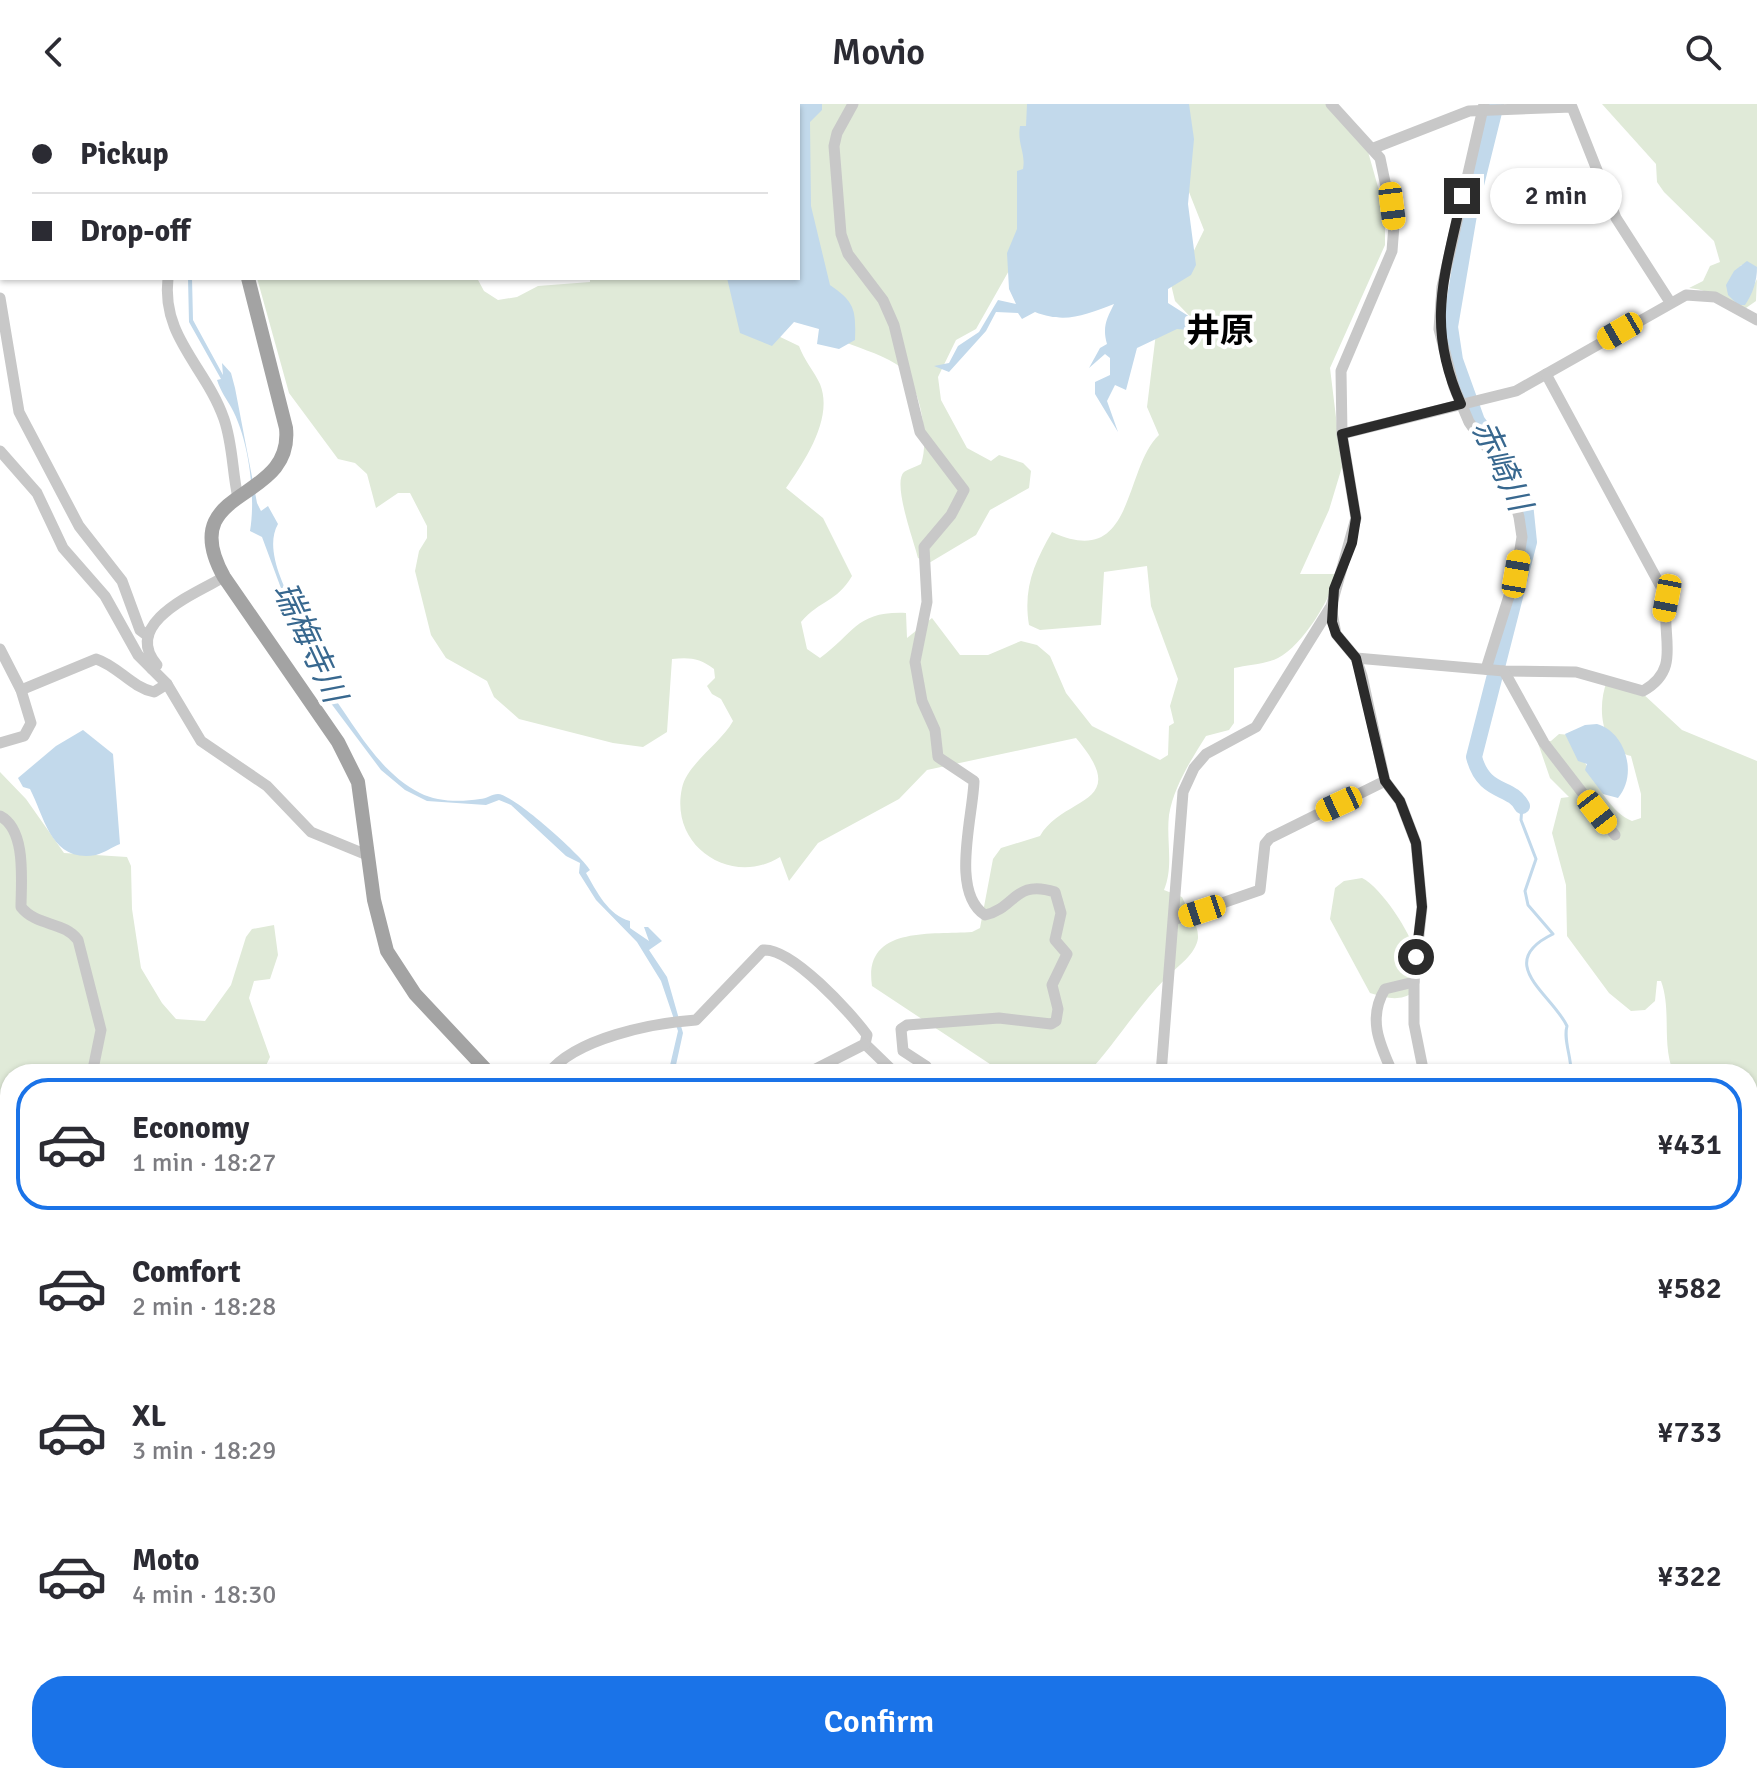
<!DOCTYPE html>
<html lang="en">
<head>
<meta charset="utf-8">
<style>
  :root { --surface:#fff; --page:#f7f7f7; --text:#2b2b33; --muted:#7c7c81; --line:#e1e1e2; --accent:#1a73e8 }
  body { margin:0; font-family:Signika,"Noto Sans JP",sans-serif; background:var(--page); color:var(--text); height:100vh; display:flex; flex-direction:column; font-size:30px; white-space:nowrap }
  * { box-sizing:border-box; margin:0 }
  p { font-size:26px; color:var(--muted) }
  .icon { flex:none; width:44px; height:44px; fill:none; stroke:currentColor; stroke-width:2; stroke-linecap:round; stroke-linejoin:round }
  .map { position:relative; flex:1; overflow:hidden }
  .side { position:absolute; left:0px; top:960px; width:1758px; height:720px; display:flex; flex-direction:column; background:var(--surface); border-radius:32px 32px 0 0; box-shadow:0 2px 6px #0004 }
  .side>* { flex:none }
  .hud { position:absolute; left:0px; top:0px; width:800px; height:176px; box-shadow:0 2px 6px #0004; display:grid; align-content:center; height:176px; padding:0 32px; background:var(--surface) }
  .end { position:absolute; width:36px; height:36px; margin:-18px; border:10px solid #2b2b2b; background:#fff; box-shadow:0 0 0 4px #fff }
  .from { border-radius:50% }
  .bubble { position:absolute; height:56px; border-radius:28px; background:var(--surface); box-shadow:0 2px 6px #0004; font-size:26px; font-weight:600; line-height:56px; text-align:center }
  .car { position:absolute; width:24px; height:48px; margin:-24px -12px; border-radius:10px; box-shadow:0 0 6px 2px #0007; background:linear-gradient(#f5c518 24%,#345 0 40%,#f5c518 0 76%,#345 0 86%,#f5c518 0) }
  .hud b { display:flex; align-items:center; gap:28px; height:76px; font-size:30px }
  .hud b+b { border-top:2px solid var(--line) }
  .hud i { width:20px; height:20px; background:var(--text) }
  ul { padding:14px 0 0; list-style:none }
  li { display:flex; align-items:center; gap:24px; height:132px; margin:0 16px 12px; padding:0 16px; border:4px solid transparent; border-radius:32px }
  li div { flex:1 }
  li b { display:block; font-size:30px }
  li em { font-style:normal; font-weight:600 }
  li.on { border-color:var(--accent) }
  li>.icon { width:72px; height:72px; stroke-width:1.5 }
  .cta { display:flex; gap:16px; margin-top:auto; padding:16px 32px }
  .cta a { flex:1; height:92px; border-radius:32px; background:var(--accent); color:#fff; font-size:32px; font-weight:600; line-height:92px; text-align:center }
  header { display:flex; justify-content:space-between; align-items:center; height:104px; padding:0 32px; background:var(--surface); font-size:36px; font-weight:600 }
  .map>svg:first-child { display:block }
  .green { fill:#e0ead8 }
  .water { fill:#c2d9eb }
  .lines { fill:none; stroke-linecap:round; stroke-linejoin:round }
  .stream { stroke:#c2d9eb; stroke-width:3 }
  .river { stroke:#c2d9eb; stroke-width:16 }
  .minor { stroke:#c8c8c8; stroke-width:11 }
  .major { stroke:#a3a3a3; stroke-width:14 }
  .route { stroke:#2b2b2b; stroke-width:10 }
  .labels { text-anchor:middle; stroke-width:8; stroke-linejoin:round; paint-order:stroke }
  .water-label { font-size:32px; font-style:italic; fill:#38688f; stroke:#fff }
  .quarter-label { font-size:34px; font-weight:bold; fill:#000; stroke:#fff }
</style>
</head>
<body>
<header><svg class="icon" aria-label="back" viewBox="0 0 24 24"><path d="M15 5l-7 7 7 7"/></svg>Movio<svg class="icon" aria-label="search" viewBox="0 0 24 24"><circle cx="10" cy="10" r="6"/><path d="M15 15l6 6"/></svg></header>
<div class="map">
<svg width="1757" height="1680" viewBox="0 0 1757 1680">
  <rect width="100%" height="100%" fill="#fff"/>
  <g class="green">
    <path d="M793,0h234l12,27 -24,129 -39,69 -20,11 -18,37 3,23 26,48 24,13 8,-6 24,8 8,8 -2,17 -39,22 -14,25 -47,28 -11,-5c-4,-17 -26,-75 -14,-86 4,-3 12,-5 17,-8 9,-24 -1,-86 -25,-100 -18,-11 -40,-17 -59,-25l-31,-113 -8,-120z"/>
    <path d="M1183,0h150l34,44 18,64v33l-55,123 12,99 -13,43 -29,64h37c-7,26 -34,71 -59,84 -12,6 -31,7 -44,10v55l-5,7 -23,6c-15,24 -32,50 -37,79 -3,26 5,51 -5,75l18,7c5,12 17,28 16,41 -2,16 -20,28 -31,39 -30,30 -51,66 -80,97l-85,-2 -130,-86c-9,-60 57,-51 100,-54l8,-4 13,-69 8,-11 39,-12c23,-41 94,-30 36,-98l-149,32 -28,29 -81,44 -29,38 -9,-24c-48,30 -111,-10 -98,-69 5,-24 39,-45 51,-67l-12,-22 -9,-5 -5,-8 8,-8 -1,-9c-14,-11 -25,-12 -42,-10l-5,73 -24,15 -30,-4 -94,-24 -25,-22 -7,-16 -41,-23 -15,-23 -16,-64 4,-20 8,-13v-12l-17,-33h-12l-22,15 -9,-34 -12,-11 -17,-4 -49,-66 -32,-115h220l7,13 14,9 19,-3 21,-11 52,-4v-4h155l6,45 48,23c5,14 15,25 21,38 14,34 -16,78 -34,104l37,30 29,58c-16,27 -31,23 -51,46l6,27 13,9c35,-25 36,-47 86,-45l1,25 25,-20 28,37h28l33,-14 16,4 13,11 16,37 26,33 68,34 8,-5 1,-29 5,-3 -4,-17 8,-27 -27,-73 -4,-40 -43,6 -3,53 -61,5 -11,-5c-6,-36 5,-62 23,-93 83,39 71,-63 107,-97l-12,-28 9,-74 29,-10 21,10 -31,-32 -6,-25 17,-9 18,-37 -17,-43z"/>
    <path d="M1602,0h155v163l-16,-2 -10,31 13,9 13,-26 -1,22 -10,7c-21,-3 -28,-17 -57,-20l14,-7 7,-15 10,-4 -6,-21 -50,-49 -7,-10 -1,-18z"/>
    <path d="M1607,577l34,11 41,38 75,31v1023h-467l-2,-10h460v-700h-74c-13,-30 -2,-63 -13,-93h-4l-2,20 -10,9 -14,1 -22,-18 -42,-57 -1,-51 -14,-52 9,-35 8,-1 -19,-19 -12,-35 13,-2 8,-7 11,1c16,26 34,75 62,86l9,-3v-24l-10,-38c-31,-8 -34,-50 -24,-75z"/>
    <path d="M0,668l26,27 38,54 63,4 4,9 1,43 9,59 21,35 14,16 29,2 26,-36 15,-48 6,-8 22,-4 4,30 -8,24 -16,2 -5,17 21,59 -7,15 -253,2v700h909l4,10h-923z"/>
    <path d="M1362,774c19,9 49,55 54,76 3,11 -1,27 -2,38 -15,10 -27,6 -44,1l-40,-74 5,-31 9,-7z"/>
  </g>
  <g class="water">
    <path d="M709,0h113v6l-12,12 1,84 19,79c25,17 26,25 25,55l-16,9 -22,-5 2,-15 -25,-7 -22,24 -32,-13 -13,-55h71v-172z"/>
    <path d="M1027,0h162l5,35 -6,65 8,61 -5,10 -23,14v14l22,14 8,14 -21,-2 -40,19 -11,42 -11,-5 -8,16 11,31 -23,-38v-12l15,-7v-17l-5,-4 -16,14 11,-20 7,-4c-5,-17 0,-26 7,-40 -29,11 -49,20 -79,8l-13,7 -4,-6 -22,-1 -10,19 -37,41 -15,-6 15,-3 9,-17 21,-14 19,-32 18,4 -7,-15 -2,-36 10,-24v-58l6,-2c3,-16 -6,-25 -3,-43h6z"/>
    <path d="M1747,157l10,6c0,14 -4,26 -12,38h-7l-10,-10 -2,-10 8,-14z"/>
    <path d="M188,174h4l1,42 30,55 -1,-12 9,10 4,15 22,115 4,8 7,-5 10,18c-22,38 37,114 55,150l7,2 2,6 -6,2 -1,15c24,34 47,75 85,94 17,9 41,9 60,6 6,0 12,-5 18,-5 15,0 84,62 92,76l-4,3c11,19 22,42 44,48v7l19,13 -5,-14h4l14,14 -13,9 18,27 16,56 -9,41h-6l10,-43 -17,-50 -24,-39 -41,-42 -17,-27 1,-10 -14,-7 -55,-51 -12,-5 -13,5 -59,-4 -22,-11 -24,-20 -54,-72v-27l-42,-72 -23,-62 -12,-6c6,-35 -1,-92 -19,-124 -5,-9 -10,-15 -14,-27l4,-1 -32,-57z"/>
    <path d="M1597,620c27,7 42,49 21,74l-15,-4 -18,-24 2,-6 -9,-3 -13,-27 20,-9z"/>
    <path d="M83,626l30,24 7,90c-8,3 -16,9 -24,11 -45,8 -51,-37 -66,-66l-7,-2 -5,-9 38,-32z"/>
  </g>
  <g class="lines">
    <path class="stream" d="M1522,702l-1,14 15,39 -11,32 3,14 25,29c-60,29 -1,60 14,92 -4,14 5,32 4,48"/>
    <path class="river" d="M1496,0l-26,105 -20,118 5,33 22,61 27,38 21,44 4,39 -55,215c10,38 37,28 48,49"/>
    <g class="minor">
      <path d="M187,0v2"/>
      <path d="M853,0l-16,29 -3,13 7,88 7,20 35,46 11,25 26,107 44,58 -13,25 -27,32 3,55 -12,60 7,39 13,29 3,27 36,24c-1,36 -24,111 11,134 31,-7 29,-36 70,-23l6,21 -6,27 12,14 -15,31 6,24 -2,12 -5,3 -52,-6 -92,7 -6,4 2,22 23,15 6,8"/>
      <path d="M1331,0l49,54 14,67 -2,26 -51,120 1,63 14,84 -25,89 5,27 20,24 6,18 23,105 15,20 16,42 6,64 -8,75v42l10,50"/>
      <path d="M1484,0l-42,183 -3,42 15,58 15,35 39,56 11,39 3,20 -6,37 -30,95"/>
      <path d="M1374,44l95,-37 103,-4 44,111 54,84"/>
      <path d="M168,174c-7,59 38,89 56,141 9,26 8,52 14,79"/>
      <path d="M0,194l19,114 60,114 43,55 18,49 8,6"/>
      <path d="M1342,330l174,-43 170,-96 29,2 42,23"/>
      <path d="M0,347l37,42 26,55 42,48 33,59 29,29 34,57 66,45 44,46 56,23"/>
      <path d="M0,545l21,41 10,33 -7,13 -24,7"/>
      <path d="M1356,554l148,13 72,1 67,19c40,-22 17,-55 24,-93l-121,-224"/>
      <path d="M152,565l5,-4c-36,-42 39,-72 67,-88"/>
      <path d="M1504,567l40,72 71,92"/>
      <path d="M21,586l75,-31c22,7 35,28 58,33l13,-8"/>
      <path d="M0,712c27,14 21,66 21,91 16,20 43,14 57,33l23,90 -9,44"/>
      <path d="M1176,815l84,-29 5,-46 5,-6 115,-57"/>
      <path d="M865,940l31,30"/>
      <path d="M548,970c27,-36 105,-51 148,-54l67,-70c28,-3 88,63 104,85l-2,9"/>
      <path d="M806,970l59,-30"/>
      <path d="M1161,970l22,-282 11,-24 12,-14 50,-27 74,-119"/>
      <path d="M1393,970c-13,-29 -26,-55 -8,-85l29,-7"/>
      <path d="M0,1225l10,-7"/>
      <path d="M0,1256l10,1"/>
      <path d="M1748,1293l9,5"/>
      <path d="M0,1355l10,-11"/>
      <path d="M0,1385l10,-1"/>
      <path d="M1159,1670l3,10"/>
    </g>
    <g class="major">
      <path d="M230,2v-2"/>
      <path d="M248,174l38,150c8,77 -113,57 -62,149l114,165 20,40 16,118 13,51 28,43 75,80"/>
      <path d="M934,1670l4,10"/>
      <path d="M1178,1680l1,-10"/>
      <path d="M1269,1680l9,-10"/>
    </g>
  </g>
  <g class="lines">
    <path class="route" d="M1416,853l6,-50 -6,-64 -16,-42 -15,-20 -29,-123 -20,-24 -4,-12 2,-33 18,-46 4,-25 -14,-84 119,-30c-36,-79 -16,-129 1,-208"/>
  </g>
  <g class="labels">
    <g class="water-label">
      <text transform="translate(1502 361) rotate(65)" y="11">赤崎川</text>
      <text transform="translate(310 538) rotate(65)" y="11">瑞梅寺川</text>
    </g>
    <g class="quarter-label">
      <text x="1220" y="238">井原</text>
    </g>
  </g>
</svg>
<i class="end from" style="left:1416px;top:853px"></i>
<i class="end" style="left:1462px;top:92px"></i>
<div class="bubble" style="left:1490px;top:64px;width:132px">2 min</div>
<i class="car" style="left:1392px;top:102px;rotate:173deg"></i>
<i class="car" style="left:1620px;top:227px;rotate:240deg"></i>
<i class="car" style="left:1516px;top:470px;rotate:10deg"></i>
<i class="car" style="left:1667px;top:494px;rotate:191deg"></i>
<i class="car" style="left:1339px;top:700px;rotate:245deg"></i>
<i class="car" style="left:1597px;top:708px;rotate:142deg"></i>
<i class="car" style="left:1202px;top:807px;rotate:252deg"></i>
<div class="hud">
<b><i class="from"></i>Pickup</b>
<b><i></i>Drop-off</b>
</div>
<section class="side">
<ul>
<li class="on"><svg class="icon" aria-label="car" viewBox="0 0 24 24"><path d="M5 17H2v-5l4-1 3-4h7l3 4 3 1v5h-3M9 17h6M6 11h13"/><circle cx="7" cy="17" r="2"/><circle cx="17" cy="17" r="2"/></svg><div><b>Economy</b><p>1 min · 18:27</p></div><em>¥431</em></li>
<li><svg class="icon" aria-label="car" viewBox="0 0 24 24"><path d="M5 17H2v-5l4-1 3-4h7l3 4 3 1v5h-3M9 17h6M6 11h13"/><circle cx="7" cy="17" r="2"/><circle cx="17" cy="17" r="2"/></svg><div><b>Comfort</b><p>2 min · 18:28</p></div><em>¥582</em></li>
<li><svg class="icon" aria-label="car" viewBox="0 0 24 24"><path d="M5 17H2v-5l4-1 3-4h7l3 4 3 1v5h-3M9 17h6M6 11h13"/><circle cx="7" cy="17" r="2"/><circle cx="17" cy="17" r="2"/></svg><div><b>XL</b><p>3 min · 18:29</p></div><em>¥733</em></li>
<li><svg class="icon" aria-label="car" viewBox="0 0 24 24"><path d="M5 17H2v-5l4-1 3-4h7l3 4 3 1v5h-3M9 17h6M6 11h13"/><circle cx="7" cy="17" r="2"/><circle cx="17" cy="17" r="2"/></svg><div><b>Moto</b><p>4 min · 18:30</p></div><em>¥322</em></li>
</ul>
<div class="cta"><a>Confirm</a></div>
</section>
</div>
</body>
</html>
